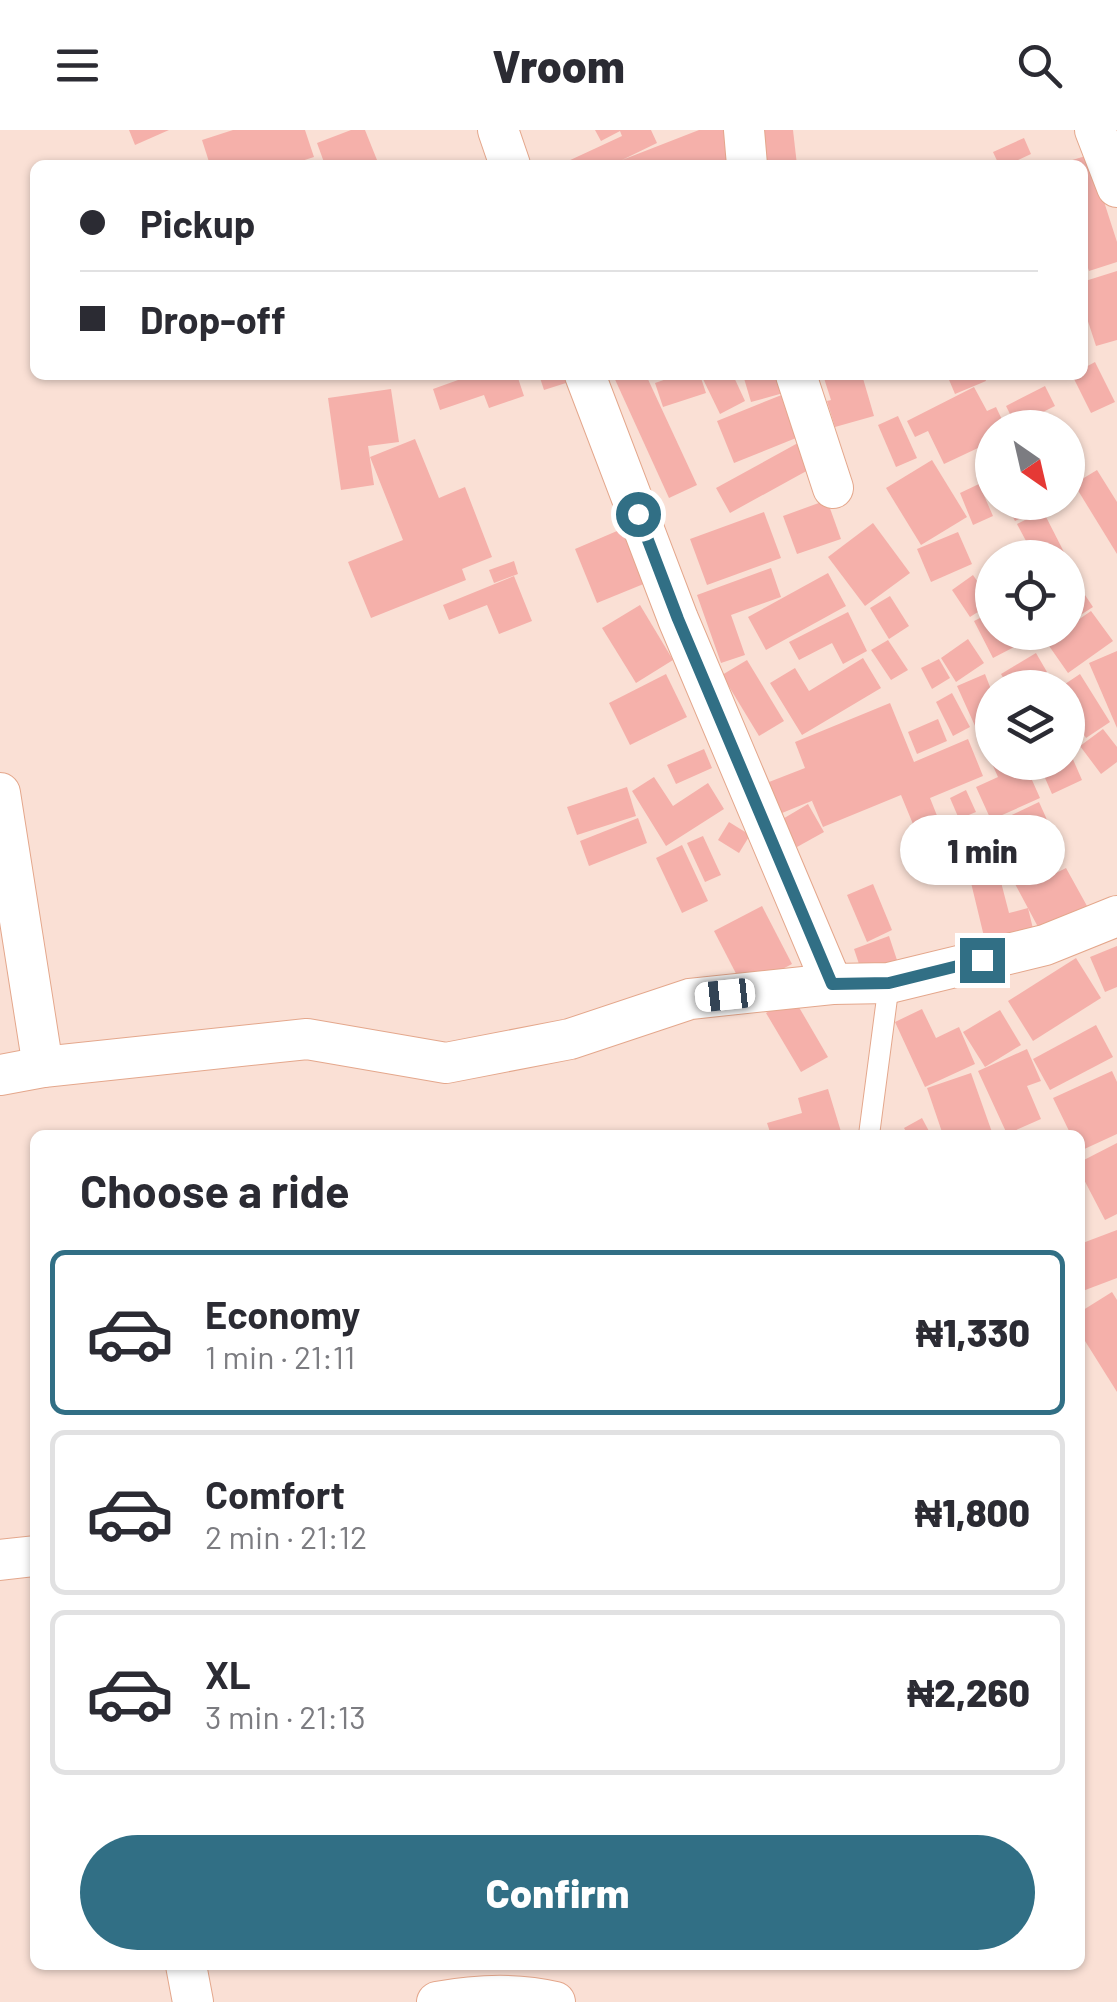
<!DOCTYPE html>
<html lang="en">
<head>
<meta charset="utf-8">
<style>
  :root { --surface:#fff; --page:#f2f2f3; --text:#2b2b33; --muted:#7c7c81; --line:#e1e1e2; --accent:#316f85 }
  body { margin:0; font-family:Barlow,sans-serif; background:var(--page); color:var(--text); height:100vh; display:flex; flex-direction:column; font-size:38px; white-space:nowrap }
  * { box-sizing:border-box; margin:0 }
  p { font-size:32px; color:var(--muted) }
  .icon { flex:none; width:55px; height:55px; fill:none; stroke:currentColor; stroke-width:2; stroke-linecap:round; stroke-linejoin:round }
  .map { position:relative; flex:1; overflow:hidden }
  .side { position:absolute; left:30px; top:1000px; width:1055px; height:840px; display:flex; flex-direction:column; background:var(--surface); border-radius:15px; box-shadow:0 2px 8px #0004 }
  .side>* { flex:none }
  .guide { position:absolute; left:30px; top:30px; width:1058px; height:220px; border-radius:15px; box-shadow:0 2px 8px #0004; display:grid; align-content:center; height:220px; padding:0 50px; background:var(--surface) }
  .needle { width:65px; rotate:146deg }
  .tools { position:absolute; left:975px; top:280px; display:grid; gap:20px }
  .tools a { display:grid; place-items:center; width:110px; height:110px; border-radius:50%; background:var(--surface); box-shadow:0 2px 8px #0004; font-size:50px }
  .end { position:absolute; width:45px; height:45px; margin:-22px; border:12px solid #316f85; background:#fff; box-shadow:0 0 0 5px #fff }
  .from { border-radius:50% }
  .bubble { position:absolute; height:70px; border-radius:35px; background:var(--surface); box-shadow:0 2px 8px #0004; font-size:32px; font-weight:800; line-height:70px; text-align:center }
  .car { position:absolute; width:30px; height:60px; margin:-30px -15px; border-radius:12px; box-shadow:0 0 8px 2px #0007; background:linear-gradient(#fff 24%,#345 0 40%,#fff 0 76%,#345 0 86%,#fff 0) }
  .guide b { display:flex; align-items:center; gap:35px; height:95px; font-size:38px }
  .guide b+b { border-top:2px solid var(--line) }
  .guide i { width:25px; height:25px; background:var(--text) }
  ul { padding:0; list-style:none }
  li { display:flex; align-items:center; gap:30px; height:165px; margin:0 20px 15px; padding:0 30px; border:5px solid var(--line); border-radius:15px }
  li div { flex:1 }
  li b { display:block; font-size:38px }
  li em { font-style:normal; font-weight:800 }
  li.on { border-color:var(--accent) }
  li>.icon { width:90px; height:90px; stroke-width:1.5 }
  h2 { padding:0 50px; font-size:45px; line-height:120px }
  .primary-button { display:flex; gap:20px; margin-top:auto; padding:20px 50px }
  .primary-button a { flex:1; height:115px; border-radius:60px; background:var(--accent); color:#fff; font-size:40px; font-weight:800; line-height:115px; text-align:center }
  header { display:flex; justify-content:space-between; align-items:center; height:130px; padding:0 50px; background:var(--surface); font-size:45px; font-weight:800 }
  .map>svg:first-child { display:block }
  .building { fill:#f5b0aa }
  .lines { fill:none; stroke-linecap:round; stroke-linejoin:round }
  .service-casing { stroke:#e4a78c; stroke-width:22 }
  .minor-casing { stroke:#e4a78c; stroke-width:42 }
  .service { stroke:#fff; stroke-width:20 }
  .minor { stroke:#fff; stroke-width:40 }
  .route { stroke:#316f85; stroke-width:12 }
</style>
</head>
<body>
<header><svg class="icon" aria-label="menu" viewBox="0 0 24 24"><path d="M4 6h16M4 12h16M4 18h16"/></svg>Vroom<svg class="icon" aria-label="search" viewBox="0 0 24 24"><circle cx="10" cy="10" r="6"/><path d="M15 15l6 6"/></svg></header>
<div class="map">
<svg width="1117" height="1872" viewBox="0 0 1117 1872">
  <rect width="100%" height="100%" fill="#fae0d5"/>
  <g class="building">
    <path d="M129,0h40l-34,15z"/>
    <path d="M233,0h72l9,27 -25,8h-79l-8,-25z"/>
    <path d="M351,0h14l14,35h-54l-8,-22z"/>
    <path d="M595,0h56l6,13 -35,17 77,-30h30l14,35h-126l-2,-3 -6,3h-41l-2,-3 56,-26 -2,-5 -19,10z"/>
    <path d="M759,0h34l4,35h-34z"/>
    <path d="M1024,8l7,16 -24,11h-8l-6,-13z"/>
    <path d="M1089,25l28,87v20l-28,9 -7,-21v-85l-23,-1z"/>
    <path d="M1117,141v69l-21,6 -14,-43v-21z"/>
    <path d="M1095,232l20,40 -24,11 -19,-38h10v-6z"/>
    <path d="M472,245h45l7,21 -35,12 -5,-13 -44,15 -7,-21z"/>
    <path d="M539,245h28l2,7 -25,8z"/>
    <path d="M613,245h33l51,110 -28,13z"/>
    <path d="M678,245h22l6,18 -43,14 -8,-24z"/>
    <path d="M701,245h32l12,26 -25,13z"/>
    <path d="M743,245h39l5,17 -36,10z"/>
    <path d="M823,245h39l12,41 -39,11 -8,-26 4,-1z"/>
    <path d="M947,245h37l2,6 -31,13z"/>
    <path d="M1045,256l10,20 -16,8 7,14h-29l-11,-22z"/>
    <path d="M974,257l13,24 9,-4 10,21h-14v49l-14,-29 -34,16 -16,-33 -13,6 -8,-16z"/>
    <path d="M391,259l8,53 -31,4 6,39 -33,5 -13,-92z"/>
    <path d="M784,264l17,42 -67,27 -17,-42z"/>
    <path d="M898,286l19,42 -21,9 -18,-42z"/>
    <path d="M807,308l14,25 -91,50 -14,-25z"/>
    <path d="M415,309l24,59 26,-11 27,70 -30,12 4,11 -95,38 -23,-56 55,-22 -33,-83z"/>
    <path d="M932,330l35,57 -46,28 -35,-57z"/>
    <path d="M1097,340l20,32v52l-43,-70z"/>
    <path d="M979,354l14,32 -20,9 -13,-32z"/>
    <path d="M827,370l14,39 -44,15 -14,-38z"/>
    <path d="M1005,372h39l2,4 -31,15z"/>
    <path d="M1043,381l24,47h-32l-18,-34z"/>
    <path d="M764,382l17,46 -74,27 -17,-46z"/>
    <path d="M873,393l37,50 -45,33 -37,-49z"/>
    <path d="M624,398l22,55 -49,20 -22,-54z"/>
    <path d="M958,402l14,32 -41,18 -14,-33z"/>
    <path d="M514,431l4,13 -24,9 -5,-13z"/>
    <path d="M771,438l10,29 -50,18 14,40 -24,8 -24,-68z"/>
    <path d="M828,443l18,33 -80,44 -18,-33z"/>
    <path d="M973,445l19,28 -22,14 -18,-27z"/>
    <path d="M514,446l18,45 -33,13 -12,-29 -38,15 -6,-15z"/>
    <path d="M1079,456l14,21 -25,16v-29z"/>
    <path d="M890,466l19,30 -20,13 -19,-31z"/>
    <path d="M640,475l33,55 -37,23 -34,-55z"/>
    <path d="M1091,481l22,30 -45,32 -21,-30 14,-11h7v-5z"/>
    <path d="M848,482l19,39 -24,13 -11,-21 -33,17 -10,-18z"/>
    <path d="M992,482v20h17l7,14 -23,12 -19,-37z"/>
    <path d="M1018,502h36l-25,17z"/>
    <path d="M968,509l16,24 -28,19 -15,-24z"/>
    <path d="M888,510l20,30 -17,10 -20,-30z"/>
    <path d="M1117,521v77l-28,-65z"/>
    <path d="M1036,523l11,19 -26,16h-12l-8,-14z"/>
    <path d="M863,528l18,30 -79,47 -32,-52 25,-15 14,23z"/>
    <path d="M939,529l11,19 -18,11 -11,-21z"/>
    <path d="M747,530l37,61 -25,15 -37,-61z"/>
    <path d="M666,544l21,43 -57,28 -21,-42z"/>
    <path d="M985,544l7,18v70h32l16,36 -49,22 -15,-33 22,-10 -41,-91z"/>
    <path d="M1080,544l30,48 -24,16 -18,-29v-21h-9z"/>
    <path d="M952,563l18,34 -17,9 -17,-34z"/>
    <path d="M890,573l24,59 54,-23 15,37 -53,22 29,73 -23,9 -35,-85 -78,32 -11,-26 2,-1 -32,13 -13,-31 36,-14 -10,-26z"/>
    <path d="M938,589l9,22 -30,13 -9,-22z"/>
    <path d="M1103,599l14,18v15l-16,12 -21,-28z"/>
    <path d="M1068,618l14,32 -30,14 -14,-32h30z"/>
    <path d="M704,619l8,19 -36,16 -9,-19z"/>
    <path d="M654,647l19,29 35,-23 16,26 -58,37 -34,-55z"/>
    <path d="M627,657l9,29 -59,19 -10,-28z"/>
    <path d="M966,660l10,22 -17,7 -9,-21z"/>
    <path d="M1039,672l9,20 -44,21 -9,-20z"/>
    <path d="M808,674l16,28 -27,15 -16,-27z"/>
    <path d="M638,688l9,25 -58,23 -9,-25z"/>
    <path d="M729,692l21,13 -11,18 -21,-13z"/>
    <path d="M979,698l10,22 -22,11 -11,-23z"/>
    <path d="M703,706l18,39 -16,7 -18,-39z"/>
    <path d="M1036,706l20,37 10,-5 26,47 -47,25 -45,-84z"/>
    <path d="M682,715l26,56 -26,12 -26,-55z"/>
    <path d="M994,725l15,58 19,-5 7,29 -48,12 -21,-87z"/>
    <path d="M873,754l19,46 -25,12 -20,-47z"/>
    <path d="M762,776l30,58 -48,25 -30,-58z"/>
    <path d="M889,806l8,24 -35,13 -8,-24z"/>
    <path d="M1117,816v41l-12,5 -15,-35z"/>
    <path d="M1076,828l25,40 -68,43 -25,-40z"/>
    <path d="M793,867l35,60 -27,15 -35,-59z"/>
    <path d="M922,879l14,29 23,-11 16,37 -50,23 -30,-65z"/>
    <path d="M1000,880l21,35 -36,22 -22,-35z"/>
    <path d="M1096,895l17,32 -63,33 -17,-31z"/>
    <path d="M1027,919l14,32 -14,5 14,33 -34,15 -29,-63z"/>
    <path d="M1112,941l5,11v52l-37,17v-16h-9l-18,-37z"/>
    <path d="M971,943l22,62h-50l-16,-47z"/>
    <path d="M828,959l14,46h-71l-4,-12 35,-10 -4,-15z"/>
    <path d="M922,988l9,17h-23l-4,-7z"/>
    <path d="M1117,1013v71l-12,6 -25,-48v-10z"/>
    <path d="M1117,1100v48l-37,14v-48z"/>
    <path d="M1112,1162l5,8v92l-37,-59v-21z"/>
  </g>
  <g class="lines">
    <defs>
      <path id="service" d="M869,1005l20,-152"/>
      <g id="minor">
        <path d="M498,0l12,35"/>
        <path d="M744,0l3,35"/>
        <path d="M1095,0l22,57"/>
        <path d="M585,245l93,244 154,365 57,-1 156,-38 72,-29"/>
        <path d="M796,245l37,113"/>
        <path d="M0,663l43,274"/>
        <path d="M0,945l43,-8 264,-28 139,24 124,-24 120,-40 142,-15"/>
        <path d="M0,1430l35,-4"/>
        <path d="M186,1835l7,37"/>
        <path d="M437,1872c38,-7 81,-9 118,0"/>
      </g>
    </defs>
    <use href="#service" class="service-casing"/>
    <use href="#minor" class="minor-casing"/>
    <use href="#service" class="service"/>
    <use href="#minor" class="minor"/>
  </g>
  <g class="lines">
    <path class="route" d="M638,384l40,105 154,365 57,-1 93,-23"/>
  </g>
</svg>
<div class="tools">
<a><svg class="needle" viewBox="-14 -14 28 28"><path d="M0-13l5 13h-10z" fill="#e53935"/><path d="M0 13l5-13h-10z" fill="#7c7c81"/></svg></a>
<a><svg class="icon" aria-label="locate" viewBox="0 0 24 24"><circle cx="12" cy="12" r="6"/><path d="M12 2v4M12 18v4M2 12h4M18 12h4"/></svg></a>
<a><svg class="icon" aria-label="layers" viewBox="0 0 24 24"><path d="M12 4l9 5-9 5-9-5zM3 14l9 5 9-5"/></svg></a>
</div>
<i class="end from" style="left:638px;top:384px"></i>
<i class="end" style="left:982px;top:830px"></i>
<div class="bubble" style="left:900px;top:685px;width:165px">1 min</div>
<i class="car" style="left:725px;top:865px;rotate:264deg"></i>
<div class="guide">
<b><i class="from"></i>Pickup</b>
<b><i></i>Drop-off</b>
</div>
<section class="side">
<h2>Choose a ride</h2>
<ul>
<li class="on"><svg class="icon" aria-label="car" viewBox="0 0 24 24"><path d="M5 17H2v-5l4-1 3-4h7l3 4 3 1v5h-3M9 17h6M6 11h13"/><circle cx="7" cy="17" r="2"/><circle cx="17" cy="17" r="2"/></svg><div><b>Economy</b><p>1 min · 21:11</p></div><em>₦1,330</em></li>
<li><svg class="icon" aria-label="car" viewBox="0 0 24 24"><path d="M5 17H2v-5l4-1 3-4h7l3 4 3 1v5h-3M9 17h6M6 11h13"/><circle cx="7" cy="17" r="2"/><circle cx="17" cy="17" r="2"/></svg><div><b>Comfort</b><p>2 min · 21:12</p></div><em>₦1,800</em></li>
<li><svg class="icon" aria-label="car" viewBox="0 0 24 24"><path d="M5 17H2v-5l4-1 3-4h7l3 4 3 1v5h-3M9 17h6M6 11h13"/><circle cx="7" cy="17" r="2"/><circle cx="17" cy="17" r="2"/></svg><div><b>XL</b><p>3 min · 21:13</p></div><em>₦2,260</em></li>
</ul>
<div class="primary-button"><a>Confirm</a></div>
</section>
</div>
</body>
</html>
